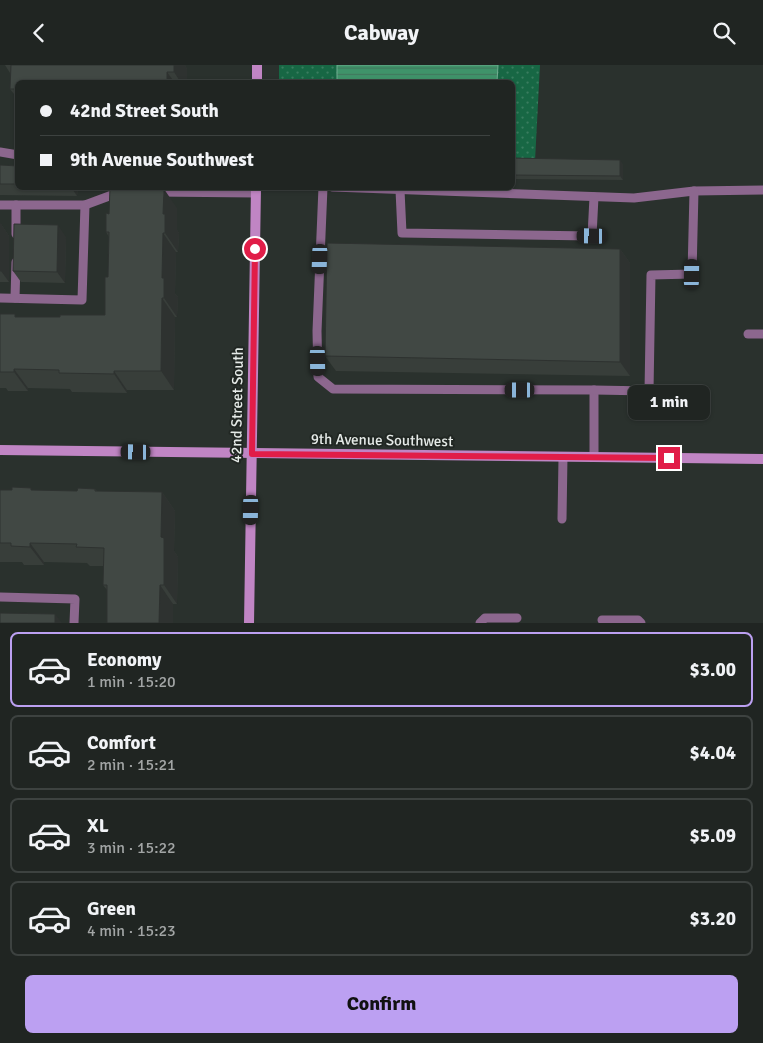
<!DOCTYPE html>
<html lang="en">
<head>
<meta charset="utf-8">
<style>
  :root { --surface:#202522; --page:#282d2a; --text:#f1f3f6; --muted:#a2a5a5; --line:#3d4240; --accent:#bca0f2 }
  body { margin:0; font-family:Signika,sans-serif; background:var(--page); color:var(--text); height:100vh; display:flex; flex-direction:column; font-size:19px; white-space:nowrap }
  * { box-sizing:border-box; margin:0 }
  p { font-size:16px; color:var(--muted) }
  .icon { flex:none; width:28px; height:28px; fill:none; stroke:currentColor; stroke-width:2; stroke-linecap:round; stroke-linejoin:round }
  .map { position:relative; height:558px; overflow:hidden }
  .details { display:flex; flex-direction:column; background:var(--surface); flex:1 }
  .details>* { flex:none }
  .hud { position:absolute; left:15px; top:15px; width:500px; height:110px; border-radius:8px; box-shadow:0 1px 4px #0004,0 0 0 1px var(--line); display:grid; align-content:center; height:110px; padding:0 25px; background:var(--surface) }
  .end { position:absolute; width:22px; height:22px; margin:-11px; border:6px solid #e11d48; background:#fff; box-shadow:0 0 0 2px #fff }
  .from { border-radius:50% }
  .bubble { position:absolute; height:35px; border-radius:8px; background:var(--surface); box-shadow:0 1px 4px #0004,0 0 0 1px var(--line); font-size:16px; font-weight:700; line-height:35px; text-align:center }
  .car { position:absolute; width:15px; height:30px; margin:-15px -8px; border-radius:6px; box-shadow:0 0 4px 1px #0007; background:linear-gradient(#222 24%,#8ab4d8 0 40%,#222 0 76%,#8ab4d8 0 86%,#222 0) }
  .hud b { display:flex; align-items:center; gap:18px; height:48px; font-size:19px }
  .hud b+b { border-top:1px solid var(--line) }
  .hud i { width:12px; height:12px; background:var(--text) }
  ul { padding:9px 0 0; list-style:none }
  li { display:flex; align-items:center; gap:15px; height:75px; margin:0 10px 8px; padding:0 15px; border:2px solid var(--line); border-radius:8px }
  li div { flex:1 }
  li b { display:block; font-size:19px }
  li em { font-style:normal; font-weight:700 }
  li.on { border-color:var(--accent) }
  li>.icon { width:45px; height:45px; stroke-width:1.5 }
  .action { display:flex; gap:10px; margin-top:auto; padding:10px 25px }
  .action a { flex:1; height:58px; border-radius:8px; background:var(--accent); color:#111; font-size:20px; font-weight:700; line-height:58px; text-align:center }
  header { display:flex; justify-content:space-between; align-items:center; height:65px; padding:0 25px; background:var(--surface); font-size:22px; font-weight:700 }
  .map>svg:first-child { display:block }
  .grass { fill:url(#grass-dots) }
  .water { fill:url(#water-rules); stroke:#71ad90 }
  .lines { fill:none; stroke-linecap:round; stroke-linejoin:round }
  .lane { stroke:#8c678e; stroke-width:9 }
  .secondary { stroke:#c085c4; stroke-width:10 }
  .wall { fill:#383e3a }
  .shaded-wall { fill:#2e3230 }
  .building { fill:#414844; stroke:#2e3230 }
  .route { stroke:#e11d48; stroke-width:6 }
  .labels { text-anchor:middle; stroke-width:4; stroke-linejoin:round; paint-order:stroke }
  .street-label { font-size:15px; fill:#e6ebe8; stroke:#212723 }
</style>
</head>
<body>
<header><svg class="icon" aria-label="back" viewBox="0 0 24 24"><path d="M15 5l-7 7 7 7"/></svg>Cabway<svg class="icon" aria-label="search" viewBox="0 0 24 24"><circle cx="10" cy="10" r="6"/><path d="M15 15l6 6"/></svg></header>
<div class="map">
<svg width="763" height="558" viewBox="0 0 763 558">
  <defs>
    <pattern id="grass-dots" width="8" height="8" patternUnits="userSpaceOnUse" patternTransform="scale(1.25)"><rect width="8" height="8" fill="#176744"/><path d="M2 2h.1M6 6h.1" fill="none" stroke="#397d5f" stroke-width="1.8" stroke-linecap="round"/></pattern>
    <pattern id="water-rules" width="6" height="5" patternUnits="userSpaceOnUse" patternTransform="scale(1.25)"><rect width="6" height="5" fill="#3f936a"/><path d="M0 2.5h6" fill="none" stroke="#41785d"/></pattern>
  </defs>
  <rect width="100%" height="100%" fill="#2a312d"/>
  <path class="grass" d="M279,0h261l-5,96 -22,-1 -1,-77h-233z"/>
  <path class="water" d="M337,0h161l-1,17h-160z"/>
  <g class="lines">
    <g class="lane">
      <path d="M0,87l18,3"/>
      <path d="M323,122l-6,144 1,46 15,12 261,1v67"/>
      <path d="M332,122l302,11 60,-7 69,-1"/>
      <path d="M400,125l2,43 190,3 2,-39"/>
      <path d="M155,127l101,1"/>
      <path d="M0,140h85l35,-13"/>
      <path d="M16,169v-29"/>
      <path d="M0,233l82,2 3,-95"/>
      <path d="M15,233l1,-36"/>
      <path d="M748,269h15"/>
      <path d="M594,325l55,1 2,-116 41,-1 2,-83"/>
      <path d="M562,454l1,-62"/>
      <path d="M0,532l75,2 -1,24"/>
      <path d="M602,555h36l3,3"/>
      <path d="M480,558l5,-5h32"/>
    </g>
    <g class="secondary">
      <path d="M257,18v-18"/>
      <path d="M0,385l763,9"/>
      <path d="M249,558l7,-436"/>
    </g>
  </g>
  <g class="wall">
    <path d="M5,0h180l2,4v14h-169v16l-8,-10v-16z"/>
    <path d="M512,93l111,6v16l-111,-1z"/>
    <path d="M0,100l18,1v21h60l-1,9 -77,-1z"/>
    <path d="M177,143v22l2,3 -1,19h-2l-1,42 3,3 -1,20h-2l-1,73h-47v3l-55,-1 -2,-3 -42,-1v3h-20l-2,-3h-6v-74l17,3h43l45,-2 3,-38 1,-40 -3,-5 3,-18z"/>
    <path d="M0,159h1l8,12v46h-9z"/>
    <path d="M66,172l-1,46 -44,-1 -8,-11z"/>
    <path d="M620,184l10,14v113l-294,-5 -11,-15z"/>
    <path d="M95,424l2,2 65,1 13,19 -1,40 4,6 -1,47h-4l-66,-14 -4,-5 1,-19h-14l-3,-3 -43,-1v3h-20l-2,-3h-22v-72l77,1z"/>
  </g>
  <g class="shaded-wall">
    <path d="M174,0h11l2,4v14h-6l-7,-11z"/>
    <path d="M167,7l8,11h-8z"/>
    <path d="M620,95l3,4v16l-3,-4z"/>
    <path d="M71,122h7l-1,9z"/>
    <path d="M164,124l13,19v22l2,3 -1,19 -13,-19 -2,-19z"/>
    <path d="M1,159l8,12v46l-8,-11z"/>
    <path d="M58,160l8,12 -1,46 -8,-11z"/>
    <path d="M163,168l13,19 -1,42 3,3 -1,20 -13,-19 -2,-20z"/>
    <path d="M620,184l10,14v113l-10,-14z"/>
    <path d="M162,233l13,19 -1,73 -13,-19z"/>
    <path d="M14,304l14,19v3l-14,-19z"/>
    <path d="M114,306l13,19v3l-13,-19z"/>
    <path d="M162,427l13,19 -1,40 4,6 -1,47 -13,-19 -3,-48z"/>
    <path d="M30,478l14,19v3l-14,-18z"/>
    <path d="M160,520l13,19v19h-14z"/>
    <path d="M55,549l7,9h-7z"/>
  </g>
  <g class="building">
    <path d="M11,0h163v7h-7v11h-149v6h-8z"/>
    <path d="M512,93l108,2v16l-108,-1z"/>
    <path d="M0,100l18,1v18h-18z"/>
    <path d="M110,123l54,1 -1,25h2v19h-2l-1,45h2v20h-2l-1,73h-47v3l-55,-1v-3l-45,-1v3h-14v-58h15v3h45v-2h45v-38h3l1,-45h-3v-19l3,1z"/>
    <rect x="0" y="159" width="1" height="47"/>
    <path d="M14,159l44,1 -1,47 -44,-1z"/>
    <path d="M327,178l293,6v113l-295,-6z"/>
    <path d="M12,422l19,1v2l46,1 1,-3 17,1v2l67,1 -1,45 3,1v47h-4l-1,38h-52v-38h-4l1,-37 -28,-1 1,-3 -47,-1v4l-19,-1v-3h-11v-53h12z"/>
    <path d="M0,548l55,1v9h-55z"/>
  </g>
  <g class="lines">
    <path class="route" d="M255,184l-3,205 417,4"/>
  </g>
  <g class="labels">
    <g class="street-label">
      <text transform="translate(237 340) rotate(-89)" y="5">42nd Street South</text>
      <text transform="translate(382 375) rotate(1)" y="5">9th Avenue Southwest</text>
    </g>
  </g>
</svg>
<i class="end from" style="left:255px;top:184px"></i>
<i class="end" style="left:669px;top:393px"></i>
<div class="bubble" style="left:628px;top:320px;width:82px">1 min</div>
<i class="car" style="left:592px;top:171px;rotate:271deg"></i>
<i class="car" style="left:320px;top:194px;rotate:182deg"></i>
<i class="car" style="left:692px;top:209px;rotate:1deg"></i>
<i class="car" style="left:318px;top:296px;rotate:179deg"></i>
<i class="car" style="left:520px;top:325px;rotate:270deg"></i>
<i class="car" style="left:136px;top:387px;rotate:271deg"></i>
<i class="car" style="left:251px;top:445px;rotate:181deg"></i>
<div class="hud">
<b><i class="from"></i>42nd Street South</b>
<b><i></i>9th Avenue Southwest</b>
</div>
</div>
<section class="details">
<ul>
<li class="on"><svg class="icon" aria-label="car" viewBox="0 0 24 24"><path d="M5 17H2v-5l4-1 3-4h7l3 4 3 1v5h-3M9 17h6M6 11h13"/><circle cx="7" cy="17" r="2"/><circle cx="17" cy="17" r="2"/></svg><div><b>Economy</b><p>1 min · 15:20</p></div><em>$3.00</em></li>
<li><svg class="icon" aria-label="car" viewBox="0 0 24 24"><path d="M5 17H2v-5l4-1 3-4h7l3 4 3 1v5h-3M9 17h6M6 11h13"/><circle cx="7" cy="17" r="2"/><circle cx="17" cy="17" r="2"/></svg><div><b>Comfort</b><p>2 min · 15:21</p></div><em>$4.04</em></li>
<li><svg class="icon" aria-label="car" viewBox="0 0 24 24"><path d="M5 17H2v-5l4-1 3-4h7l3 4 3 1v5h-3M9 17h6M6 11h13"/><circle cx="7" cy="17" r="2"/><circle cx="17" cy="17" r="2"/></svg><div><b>XL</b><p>3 min · 15:22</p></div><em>$5.09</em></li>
<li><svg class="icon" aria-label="car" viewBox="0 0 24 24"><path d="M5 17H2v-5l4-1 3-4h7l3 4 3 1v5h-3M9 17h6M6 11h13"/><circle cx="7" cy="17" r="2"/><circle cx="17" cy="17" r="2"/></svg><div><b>Green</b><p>4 min · 15:23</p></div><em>$3.20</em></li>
</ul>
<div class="action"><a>Confirm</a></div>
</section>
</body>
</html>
